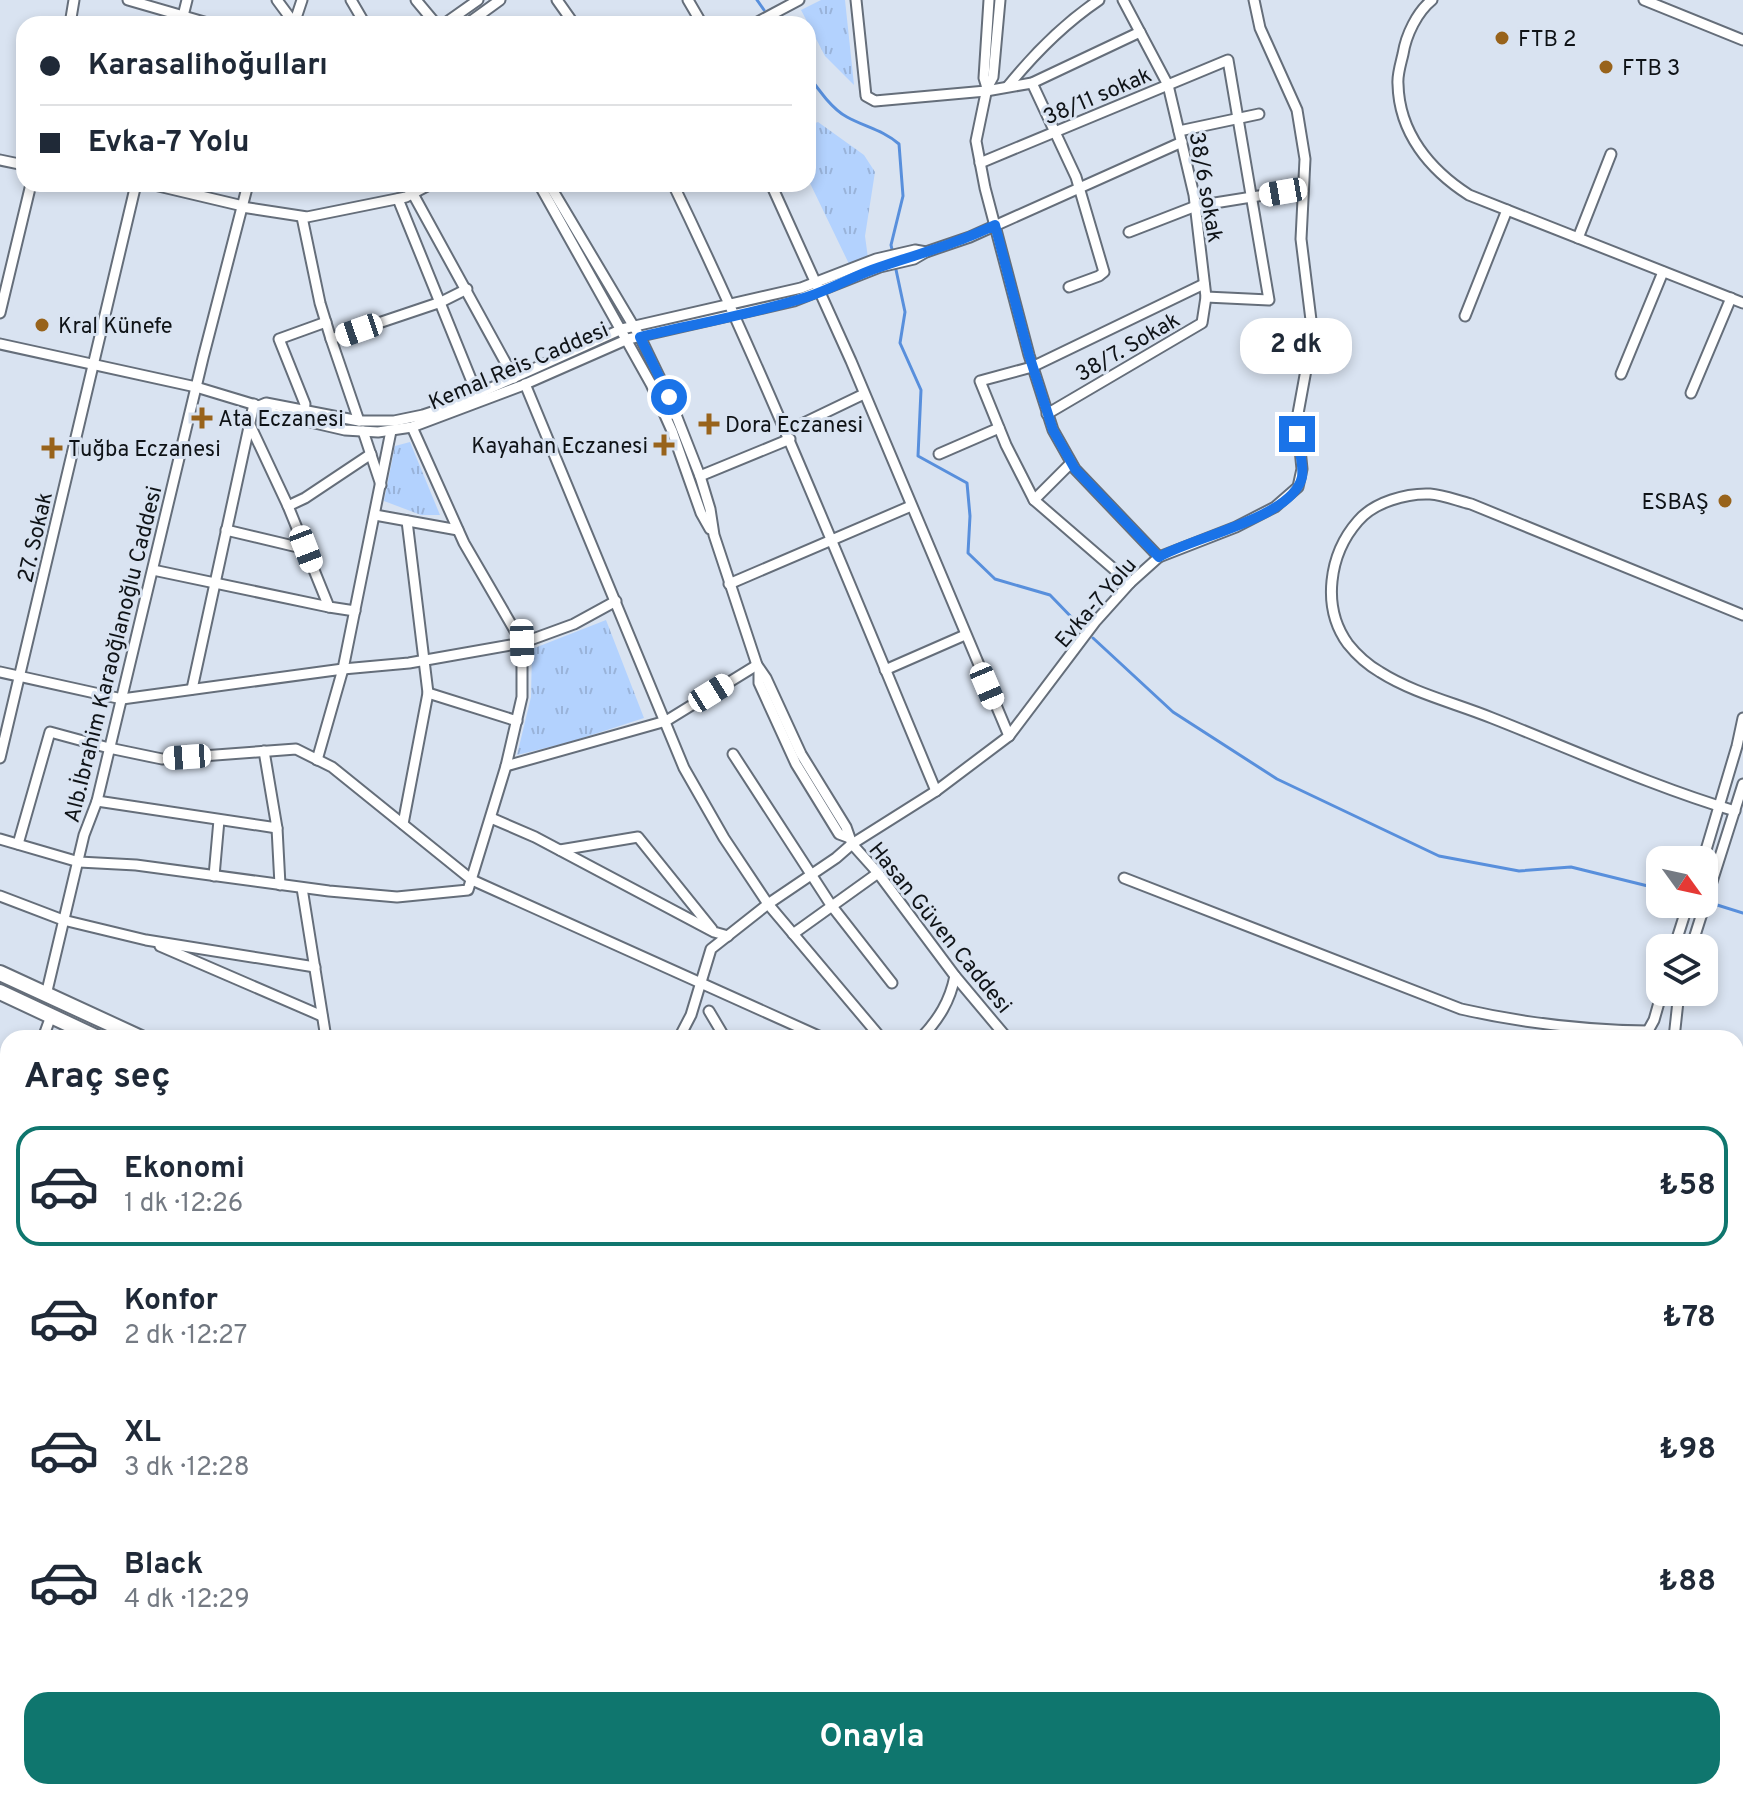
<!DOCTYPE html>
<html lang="tr">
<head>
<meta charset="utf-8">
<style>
  :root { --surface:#fff; --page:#f2f2f3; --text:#1f2937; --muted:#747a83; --line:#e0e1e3; --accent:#0f766e }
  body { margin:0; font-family:Overpass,sans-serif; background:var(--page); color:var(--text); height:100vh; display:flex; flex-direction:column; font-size:30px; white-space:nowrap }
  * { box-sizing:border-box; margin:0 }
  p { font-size:26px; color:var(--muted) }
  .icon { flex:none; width:44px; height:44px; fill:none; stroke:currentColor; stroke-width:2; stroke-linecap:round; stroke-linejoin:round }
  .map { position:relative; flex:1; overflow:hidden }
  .sheet { position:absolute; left:0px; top:1030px; width:1744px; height:770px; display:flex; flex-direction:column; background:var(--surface); border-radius:24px 24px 0 0; box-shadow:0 4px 12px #0003 }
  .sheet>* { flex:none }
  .banner { position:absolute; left:16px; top:16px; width:800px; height:176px; border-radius:24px; box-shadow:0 4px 12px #0003; display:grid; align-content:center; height:176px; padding:0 24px; background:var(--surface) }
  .needle { width:52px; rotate:123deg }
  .fabs { position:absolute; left:1646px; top:846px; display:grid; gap:16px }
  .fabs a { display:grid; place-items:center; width:72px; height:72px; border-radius:16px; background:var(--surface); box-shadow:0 4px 12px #0003; font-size:40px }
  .end { position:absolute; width:36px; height:36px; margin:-18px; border:10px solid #1a73e8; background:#fff; box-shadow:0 0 0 4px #fff }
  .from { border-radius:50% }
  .bubble { position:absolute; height:56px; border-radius:24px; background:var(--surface); box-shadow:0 4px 12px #0003; font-size:26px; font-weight:700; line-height:56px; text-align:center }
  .car { position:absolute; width:24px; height:48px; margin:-24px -12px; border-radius:10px; box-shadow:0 0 6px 2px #0007; background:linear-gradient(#fff 24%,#345 0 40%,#fff 0 76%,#345 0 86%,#fff 0) }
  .banner b { display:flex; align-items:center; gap:28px; height:76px; font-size:30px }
  .banner b+b { border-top:2px solid var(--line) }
  .banner i { width:20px; height:20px; background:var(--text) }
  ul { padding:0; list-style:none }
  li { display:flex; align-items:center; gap:24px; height:120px; margin:0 16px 12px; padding:0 8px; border:4px solid transparent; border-radius:24px }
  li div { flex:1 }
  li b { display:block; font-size:30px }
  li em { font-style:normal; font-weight:700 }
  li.selected { border-color:var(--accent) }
  li>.icon { width:72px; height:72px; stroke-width:1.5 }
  h2 { padding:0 24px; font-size:36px; line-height:96px }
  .action { display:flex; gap:16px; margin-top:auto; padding:16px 24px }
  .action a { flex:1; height:92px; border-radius:24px; background:var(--accent); color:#fff; font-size:32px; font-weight:700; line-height:92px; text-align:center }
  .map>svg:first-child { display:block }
  .park { fill:url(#park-tufts) }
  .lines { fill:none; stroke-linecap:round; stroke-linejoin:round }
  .stream { stroke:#588fdc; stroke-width:3 }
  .minor-casing { stroke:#656e7a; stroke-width:13 }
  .highway-casing { stroke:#656e7a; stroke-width:18 }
  .minor { stroke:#fff; stroke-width:9 }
  .highway { stroke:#fff; stroke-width:14 }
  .rail { stroke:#757c85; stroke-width:3; stroke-dasharray:16 8; stroke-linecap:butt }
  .route { stroke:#1a73e8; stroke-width:10 }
  .poi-dot { fill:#98631b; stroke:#d9e3f1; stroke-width:3 }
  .labels { text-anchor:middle; stroke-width:6; stroke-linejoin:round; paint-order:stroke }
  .poi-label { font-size:22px; fill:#0f1317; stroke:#d9e3f1; text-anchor:start }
  .street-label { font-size:22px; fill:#0f1317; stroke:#d9e3f1 }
</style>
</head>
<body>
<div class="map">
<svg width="1743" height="1799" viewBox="0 0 1743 1799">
  <defs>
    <pattern id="park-tufts" width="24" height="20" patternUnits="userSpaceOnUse" patternTransform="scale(2)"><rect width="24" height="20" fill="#b3d2fe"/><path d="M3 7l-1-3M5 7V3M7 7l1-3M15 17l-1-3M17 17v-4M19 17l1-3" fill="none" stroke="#99b3d9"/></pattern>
  </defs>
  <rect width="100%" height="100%" fill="#d9e3f1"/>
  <g class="park">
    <path d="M821,0h24l9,85 -29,-29 -24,-46z"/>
    <path d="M818,122l46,33 11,17 -10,64 3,22 -18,8 -42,-87v-53z"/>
    <path d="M410,442l30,73h-19l-37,-14 11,-55z"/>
    <path d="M606,620l38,98 -74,24 -53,13 14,-58 1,-48z"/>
    <path d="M0,1259l8,4v82l-8,-3z"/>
    <path d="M872,1792h110l-2,7h-110z"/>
  </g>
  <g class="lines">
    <g class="stream">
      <path d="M757,0l7,10"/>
      <path d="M773,23v1"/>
      <path d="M808,75c10,14 24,34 39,42 18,10 36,13 52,27l4,52 -12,49 2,9"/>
      <path d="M895,265l10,47 -5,31 21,47 -3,66 49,27 3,33 -2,37 27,26 55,16 30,31"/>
      <path d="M1093,638l80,74 104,67 162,77 80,15 52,-4 89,22"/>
      <path d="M1714,904l29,9"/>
      <path d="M270,1792l8,7"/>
      <path d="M82,1799l10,-7"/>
    </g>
    <defs>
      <g id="minor">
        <path d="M128,0l83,24"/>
        <path d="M277,0l17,23"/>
        <path d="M351,0l14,24"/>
        <path d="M416,0l20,24"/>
        <path d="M557,0l17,24"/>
        <path d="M688,0l14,24"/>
        <path d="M856,0l10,96 9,5 111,-10 46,-8 108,-51"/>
        <path d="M1000,0l-7,77 -6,11 -11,53 9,47 44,167 24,75 22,39 84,88"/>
        <path d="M1432,0c-15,12 -26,35 -29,54 -2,9 -6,21 -5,30 1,49 32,86 71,111l274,108"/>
        <path d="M1644,0l99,40"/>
        <path d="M70,24l4,-24"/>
        <path d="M181,24l6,-24"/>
        <path d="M294,24l8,-24"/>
        <path d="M444,24l34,-24"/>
        <path d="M467,24l33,-24"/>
        <path d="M754,24l45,-24"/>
        <path d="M1032,83l44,94 28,95 -5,4 -30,11"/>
        <path d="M1008,86c26,-32 57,-63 91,-86"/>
        <path d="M987,88l-3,-10 5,-78"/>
        <path d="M1179,131l80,-17"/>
        <path d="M0,160l24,5"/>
        <path d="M980,163l248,-103 41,240 -63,-3"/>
        <path d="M150,184l93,22"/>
        <path d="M539,184l112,200 21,47 29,82 9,16"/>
        <path d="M549,184l91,153 29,60 31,79 10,33 4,26 43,130 9,13 35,76 45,73 6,17 26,29 77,103 52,62"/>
        <path d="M673,184c96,199 178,404 263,607"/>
        <path d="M771,184l80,177 158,375"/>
        <path d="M413,194l101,184"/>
        <path d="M398,199l79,195"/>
        <path d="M242,207l65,10 99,-20 25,-13"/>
        <path d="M302,217l18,86 11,36"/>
        <path d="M1129,232l67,-26 87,-14"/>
        <path d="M1578,238l33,-84"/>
        <path d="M0,313l31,-129"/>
        <path d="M1465,316l42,-106"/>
        <path d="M0,344l196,43 63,19 4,5 82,19 33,2 34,-5 109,-41 107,-47 166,-38 86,-34 34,-8 12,-7 44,-15 212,-95"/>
        <path d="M1621,374l42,-102"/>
        <path d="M525,384l159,384 40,70 44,66 113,134"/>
        <path d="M1691,393l40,-95"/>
        <path d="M259,406l7,-3 93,18h35l29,-6 30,-10 169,-76 179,-41 75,-29 39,-9 11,2"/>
        <path d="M304,412l1,-8 -26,-65 47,-17"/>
        <path d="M1047,414l155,-91 4,-26 -12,-102 -26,-110 -45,-85"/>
        <path d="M359,421l-28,-82 110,-37 26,-13"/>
        <path d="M250,425l38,81 41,101 26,4"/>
        <path d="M363,431l18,54"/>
        <path d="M391,431l-48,238 66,-6 113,-20 -58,-100 -52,-116"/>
        <path d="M787,431l77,-37"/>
        <path d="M939,454l60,-26"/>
        <path d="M700,476l90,-37"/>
        <path d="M1034,500l37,-37"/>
        <path d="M288,506l17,-8 66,-44"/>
        <path d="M375,515l83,15"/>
        <path d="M226,530l80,19"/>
        <path d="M153,570l176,37"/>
        <path d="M1130,583l-96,-83 -28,-55 -26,-64 52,-14 172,-83"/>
        <path d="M729,584l182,-78"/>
        <path d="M885,670l80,-35"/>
        <path d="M0,672l122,27 221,-30 -26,91"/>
        <path d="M759,672v11l37,81 43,70 8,3"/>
        <path d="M192,689l62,-285"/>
        <path d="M428,693l89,28"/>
        <path d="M733,754l98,151 61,78"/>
        <path d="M0,758l136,-574"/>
        <path d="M506,766l160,-45 91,-56"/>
        <path d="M97,801l180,27 -13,-77"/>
        <path d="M1735,811c-81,-24 -164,-62 -243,-93 -37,-15 -79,-25 -112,-46 -12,-7 -24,-18 -32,-28 -27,-37 -19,-90 10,-123 16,-19 49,-28 72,-27 14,1 28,7 41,10l272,111"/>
        <path d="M491,818l44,19 179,95 14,4"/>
        <path d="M403,824l25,-131 -21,-172"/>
        <path d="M277,828l3,57"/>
        <path d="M0,839l79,23 57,3 193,26 68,6 71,-7 38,-124 16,-69v-54l52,-19 42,-23"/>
        <path d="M18,844l32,-112 59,16 53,11 134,-10 36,18 140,113 351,158"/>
        <path d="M560,850l78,-13 74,92"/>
        <path d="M1703,860l34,-114 6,-28"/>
        <path d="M214,876l5,-56"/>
        <path d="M1124,878l337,131c61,14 123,21 186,22"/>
        <path d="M302,888l24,150"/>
        <path d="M0,896l63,24 83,20 169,27"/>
        <path d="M793,934l85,-61"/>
        <path d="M160,946l162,70"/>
        <path d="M1674,948l14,-44"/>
        <path d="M1691,948l52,-164"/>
        <path d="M46,995l38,-160 13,-34 106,-443 45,-174"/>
        <path d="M709,1011l16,27"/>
        <path d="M43,1038l8,-22"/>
        <path d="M679,1038l12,-23 20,-66 57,-45 68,-46 16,-14 84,-53 73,-55 86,-114 35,-39 29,-26 77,-30 39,-20 23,-20 4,-18 -5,-50 11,-60 3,-39 -10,-81 4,-80 -8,-49 -37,-82 -6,-28"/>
        <path d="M921,1038c18,-19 29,-37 34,-62"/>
        <path d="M1644,1038l10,-18 8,-28"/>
        <path d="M1674,1038l5,-46"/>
        <path d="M0,1100l8,3"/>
        <path d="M0,1178l8,-37"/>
        <path d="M1736,1232l7,9"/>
        <path d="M0,1253l8,3"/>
        <path d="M1736,1258l7,8"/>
        <path d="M0,1350l8,3"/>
        <path d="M0,1387l8,3"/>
        <path d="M1736,1422l7,3"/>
        <path d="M0,1428l8,2"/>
        <path d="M0,1541l8,3"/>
        <path d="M0,1647l8,2"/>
        <path d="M0,1727l8,-2"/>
        <path d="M0,1741l8,-2"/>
        <path d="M636,1792l16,7"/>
        <path d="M1082,1792l19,7"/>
        <path d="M1262,1792l20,7"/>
        <path d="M991,1799l2,-7"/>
        <path d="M1056,1799l3,-7"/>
      </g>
      <g id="highway">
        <path d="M0,973l141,65"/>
        <path d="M0,992l98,46"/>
        <path d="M1736,1678l7,3"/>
        <path d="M1736,1698l7,3"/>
        <path d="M1736,1710l7,3"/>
      </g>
    </defs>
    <use href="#minor" class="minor-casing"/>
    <use href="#highway" class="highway-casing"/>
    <use href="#minor" class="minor"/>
    <use href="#highway" class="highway"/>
    <g class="rail">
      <path d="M0,1399l8,3"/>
      <path d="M1149,1792l21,7"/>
    </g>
  </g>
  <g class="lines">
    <path class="route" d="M669,397l-29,-60c55,-13 113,-23 167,-40 25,-8 48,-22 73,-30 39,-13 78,-24 115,-42l34,130 24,75 22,39 84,88c33,-20 134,-39 143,-80 2,-14 -4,-30 -5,-43"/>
  </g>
  <g class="poi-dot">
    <circle cx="1502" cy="38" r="8"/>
    <circle cx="1606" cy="67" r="8"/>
    <circle cx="42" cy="325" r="8"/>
    <path d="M198 406h8v8h8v8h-8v8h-8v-8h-8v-8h8z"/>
    <path d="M705 412h8v8h8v8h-8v8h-8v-8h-8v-8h8z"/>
    <path d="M660 433h8v8h8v8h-8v8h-8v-8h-8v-8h8z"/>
    <path d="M48 436h8v8h8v8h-8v8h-8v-8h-8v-8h8z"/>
    <circle cx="1725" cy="501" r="8"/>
  </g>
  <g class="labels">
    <g class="poi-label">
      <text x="1518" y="46">FTB 2</text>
      <text x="1622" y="75">FTB 3</text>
      <text x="58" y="333">Kral Künefe</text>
      <text x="218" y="426">Ata Eczanesi</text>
      <text x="725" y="432">Dora Eczanesi</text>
      <text x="648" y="453" text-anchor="end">Kayahan Eczanesi</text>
      <text x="68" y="456">Tuğba Eczanesi</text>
      <text x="1709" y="509" text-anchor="end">ESBAŞ</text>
    </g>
    <g class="street-label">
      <text transform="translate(1097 95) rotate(-23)" y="8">38/11 sokak</text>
      <text transform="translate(1207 187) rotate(80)" y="8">38/6 sokak</text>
      <text transform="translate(1127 346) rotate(-30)" y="8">38/7. Sokak</text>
      <text transform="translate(518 365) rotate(-23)" y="8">Kemal Reis Caddesi</text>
      <text transform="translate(34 537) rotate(-77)" y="8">27. Sokak</text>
      <text transform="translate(1095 602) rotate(-49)" y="8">Evka-7 Yolu</text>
      <text transform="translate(112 654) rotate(-76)" y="8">Alb.İbrahim Karaoğlanoğlu Caddesi</text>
      <text transform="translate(941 927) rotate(51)" y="8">Hasan Güven Caddesi</text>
    </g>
  </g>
</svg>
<div class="fabs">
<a><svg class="needle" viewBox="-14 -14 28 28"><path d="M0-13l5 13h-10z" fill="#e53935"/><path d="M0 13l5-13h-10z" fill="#747a83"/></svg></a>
<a><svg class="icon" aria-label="layers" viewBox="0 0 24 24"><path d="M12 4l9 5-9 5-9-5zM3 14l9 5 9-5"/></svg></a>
</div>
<i class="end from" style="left:669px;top:397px"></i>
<i class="end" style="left:1297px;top:434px"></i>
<div class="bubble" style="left:1240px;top:318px;width:112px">2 dk</div>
<i class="car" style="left:1283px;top:192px;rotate:260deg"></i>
<i class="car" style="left:359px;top:330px;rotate:251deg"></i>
<i class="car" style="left:306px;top:549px;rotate:159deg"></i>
<i class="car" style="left:522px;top:643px;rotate:179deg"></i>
<i class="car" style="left:987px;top:686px;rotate:157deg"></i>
<i class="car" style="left:711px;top:693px;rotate:58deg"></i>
<i class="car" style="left:187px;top:757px;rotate:266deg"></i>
<div class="banner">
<b><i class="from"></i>Karasalihoğulları</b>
<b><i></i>Evka-7 Yolu</b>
</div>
<section class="sheet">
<h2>Araç seç</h2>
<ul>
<li class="selected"><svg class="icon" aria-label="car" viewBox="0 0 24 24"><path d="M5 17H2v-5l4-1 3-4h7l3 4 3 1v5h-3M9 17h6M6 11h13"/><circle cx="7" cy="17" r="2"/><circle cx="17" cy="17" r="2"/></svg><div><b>Ekonomi</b><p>1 dk · 12:26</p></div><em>₺58</em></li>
<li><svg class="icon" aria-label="car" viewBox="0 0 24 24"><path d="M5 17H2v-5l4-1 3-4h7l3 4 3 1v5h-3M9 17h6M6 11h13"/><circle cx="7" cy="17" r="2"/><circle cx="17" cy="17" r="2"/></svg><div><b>Konfor</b><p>2 dk · 12:27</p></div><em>₺78</em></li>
<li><svg class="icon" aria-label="car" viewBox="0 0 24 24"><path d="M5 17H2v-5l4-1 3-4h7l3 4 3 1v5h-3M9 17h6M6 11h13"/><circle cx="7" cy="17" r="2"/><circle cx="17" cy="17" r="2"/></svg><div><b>XL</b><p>3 dk · 12:28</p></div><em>₺98</em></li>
<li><svg class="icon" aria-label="car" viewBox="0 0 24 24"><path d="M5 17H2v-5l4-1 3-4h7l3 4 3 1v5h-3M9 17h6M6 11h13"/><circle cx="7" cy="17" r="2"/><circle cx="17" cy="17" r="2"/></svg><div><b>Black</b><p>4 dk · 12:29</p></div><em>₺88</em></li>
</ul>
<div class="action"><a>Onayla</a></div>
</section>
</div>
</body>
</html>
